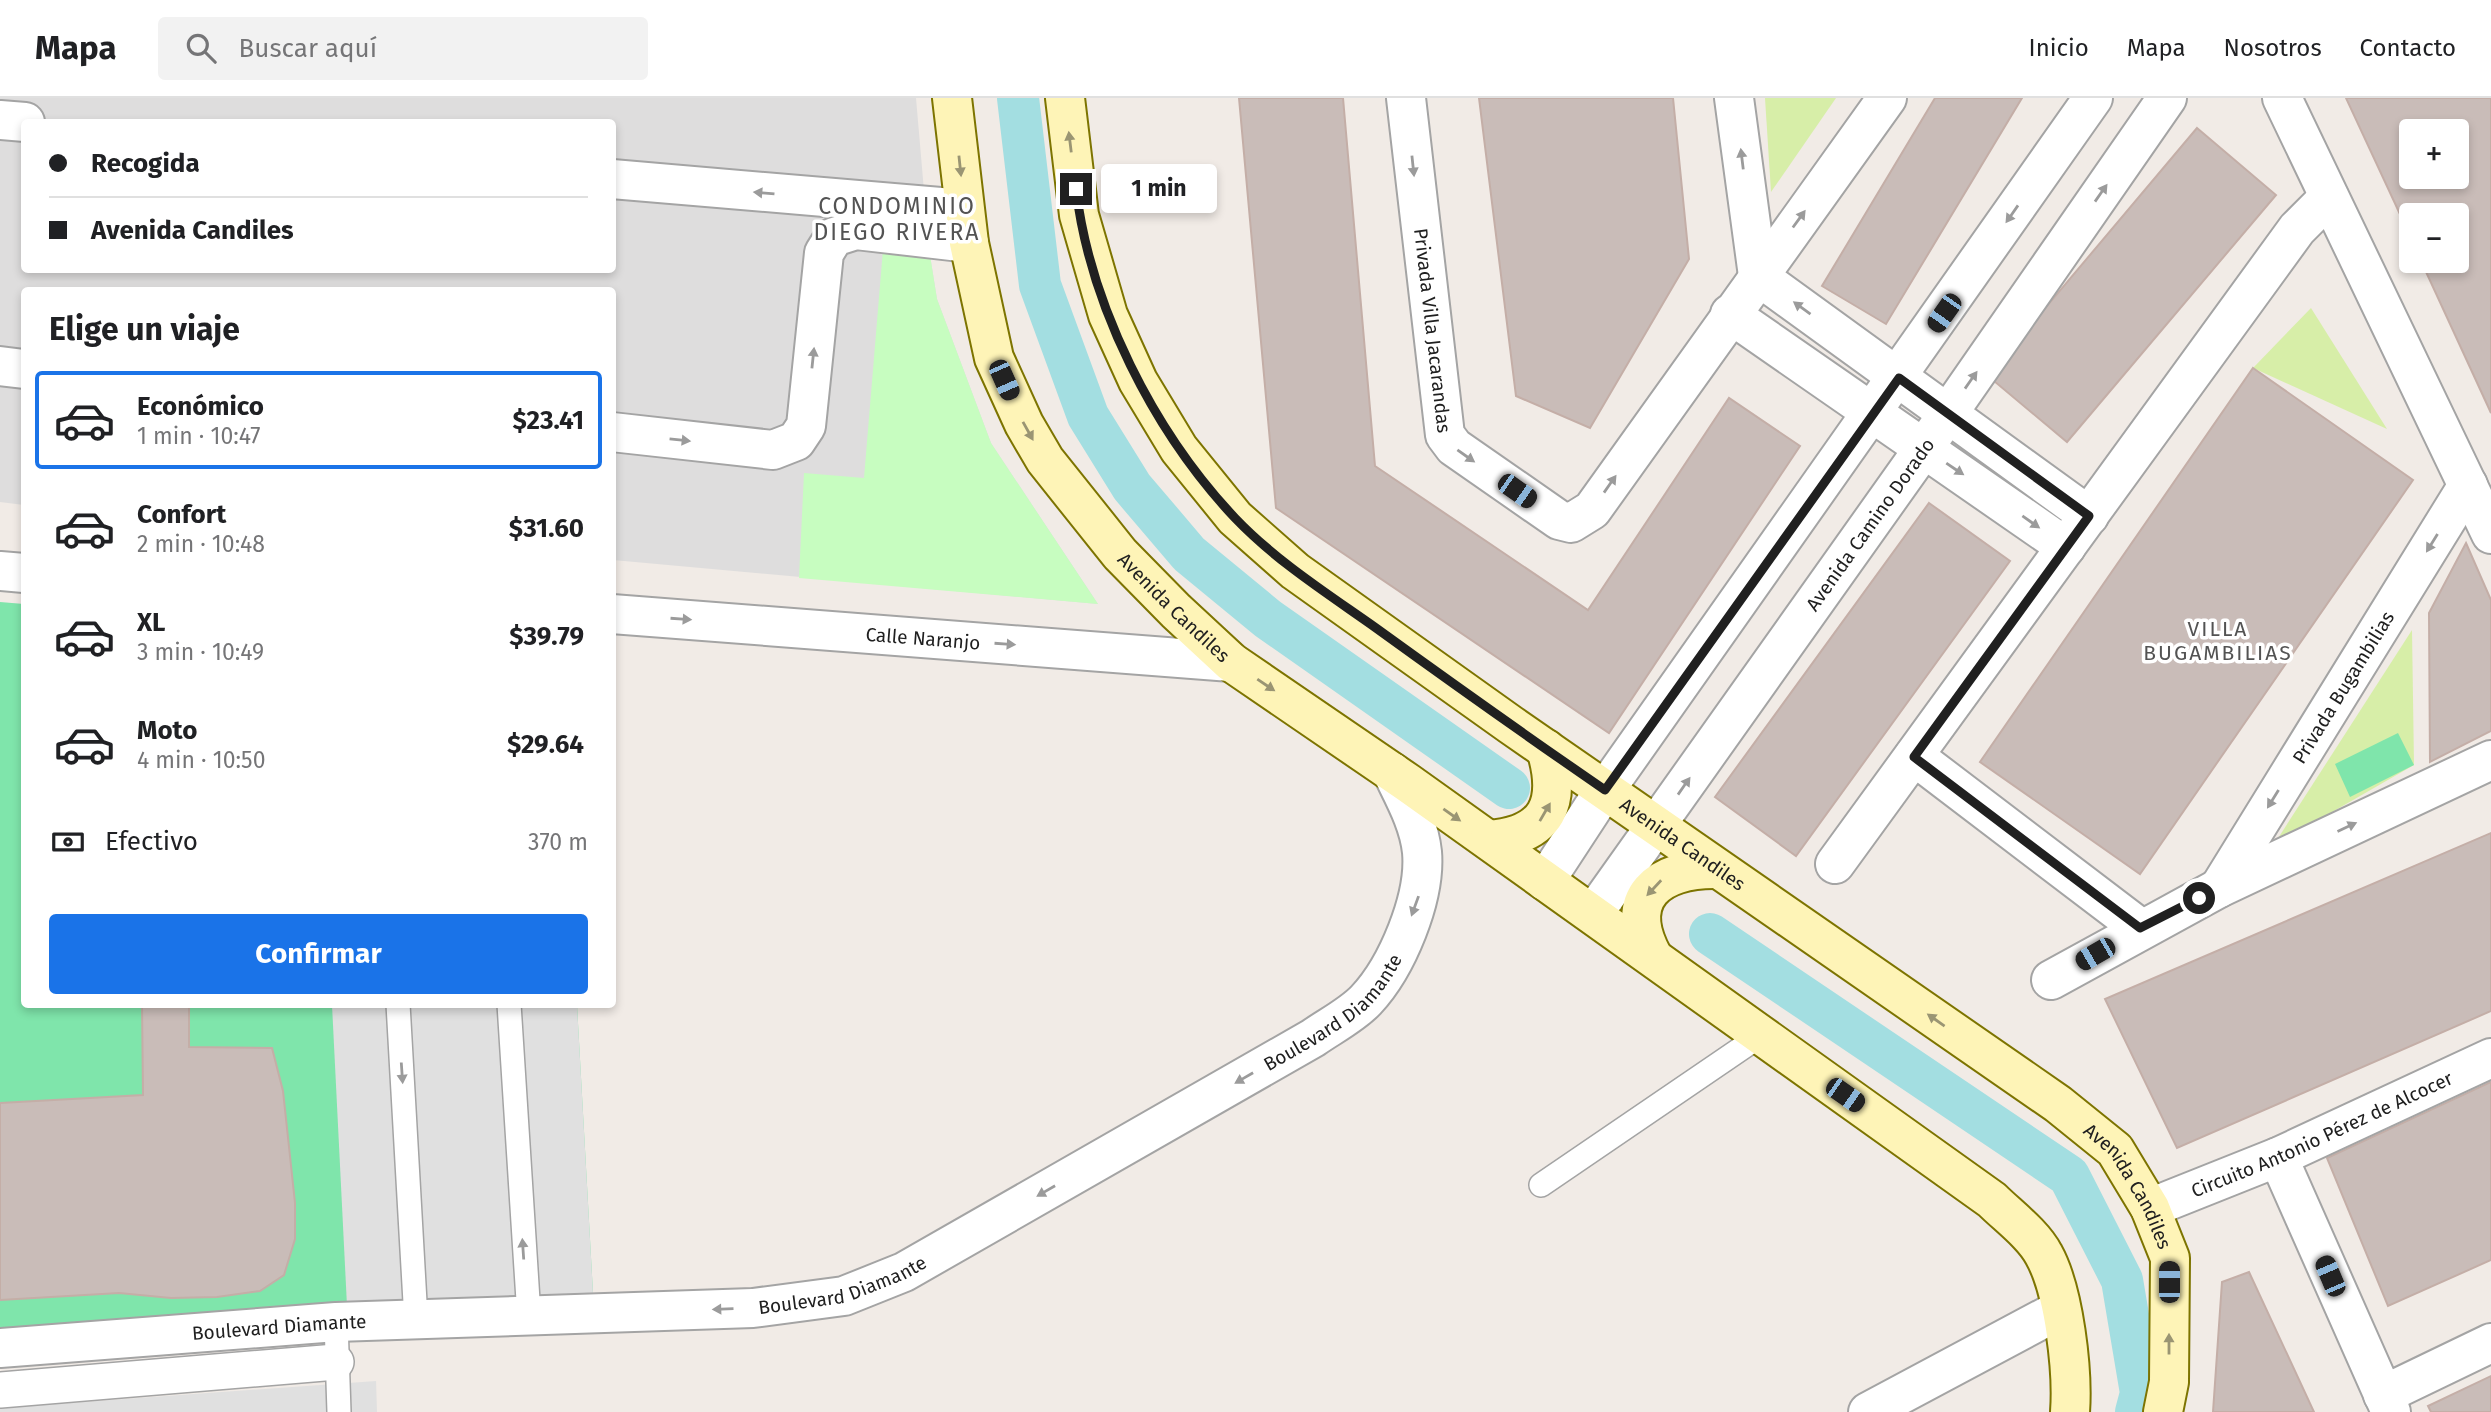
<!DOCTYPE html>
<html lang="es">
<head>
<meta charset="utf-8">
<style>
  :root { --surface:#fff; --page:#f2f2f2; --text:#202124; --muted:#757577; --line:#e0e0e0; --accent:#1a73e8 }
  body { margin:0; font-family:"Fira Sans",sans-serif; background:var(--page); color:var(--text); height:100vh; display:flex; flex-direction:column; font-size:26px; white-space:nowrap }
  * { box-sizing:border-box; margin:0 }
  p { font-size:23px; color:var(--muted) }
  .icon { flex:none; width:38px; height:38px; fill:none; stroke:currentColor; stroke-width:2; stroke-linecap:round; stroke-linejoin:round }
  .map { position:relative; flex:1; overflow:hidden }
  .sheet { position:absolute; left:21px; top:189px; width:595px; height:721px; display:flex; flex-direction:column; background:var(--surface); border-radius:7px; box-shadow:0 4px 10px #0003 }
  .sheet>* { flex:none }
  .top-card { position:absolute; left:21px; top:21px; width:595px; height:154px; border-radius:7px; box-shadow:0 4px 10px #0003; display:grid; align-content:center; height:154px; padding:0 28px; background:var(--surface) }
  .controls { position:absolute; left:2399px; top:21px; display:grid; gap:14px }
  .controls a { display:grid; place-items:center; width:70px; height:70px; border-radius:7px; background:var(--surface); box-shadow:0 4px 10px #0003; font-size:35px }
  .end { position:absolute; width:32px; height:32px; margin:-16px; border:9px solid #202020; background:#fff; box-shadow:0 0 0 4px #fff }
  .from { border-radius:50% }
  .bubble { position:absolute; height:49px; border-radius:7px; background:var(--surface); box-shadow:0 4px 10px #0003; font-size:23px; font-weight:700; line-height:49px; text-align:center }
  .car { position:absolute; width:21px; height:42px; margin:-21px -10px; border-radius:9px; box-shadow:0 0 5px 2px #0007; background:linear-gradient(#222 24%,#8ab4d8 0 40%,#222 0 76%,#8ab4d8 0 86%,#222 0) }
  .top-card b { display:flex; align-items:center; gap:24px; height:66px; font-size:26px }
  .top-card b+b { border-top:2px solid var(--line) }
  .top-card i { width:18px; height:18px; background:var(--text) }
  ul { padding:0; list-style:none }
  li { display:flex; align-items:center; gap:21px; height:98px; margin:0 14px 10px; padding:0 14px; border:4px solid transparent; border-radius:7px }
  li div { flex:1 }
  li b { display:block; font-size:26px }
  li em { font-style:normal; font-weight:700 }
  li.current { border-color:var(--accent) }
  li>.icon { width:63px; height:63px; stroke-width:1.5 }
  h2 { padding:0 28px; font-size:32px; line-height:84px }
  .pay { display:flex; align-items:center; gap:18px; height:77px; padding:0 28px; font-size:26px }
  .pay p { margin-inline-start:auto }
  .primary-button { display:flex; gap:14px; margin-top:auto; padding:14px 28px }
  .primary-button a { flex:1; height:80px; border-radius:7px; background:var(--accent); color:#fff; font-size:28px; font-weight:700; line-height:80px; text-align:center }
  header { display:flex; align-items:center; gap:42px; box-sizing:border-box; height:98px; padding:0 35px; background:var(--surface); border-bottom:2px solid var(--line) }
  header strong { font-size:33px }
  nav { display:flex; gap:38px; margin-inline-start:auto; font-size:24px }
  .search { width:490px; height:63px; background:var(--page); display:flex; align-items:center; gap:18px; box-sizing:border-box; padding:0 24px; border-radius:7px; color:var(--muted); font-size:26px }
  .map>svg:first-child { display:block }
  .residential { fill:#dedddd; fill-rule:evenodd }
  .grass { fill:#d7eea8 }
  .park { fill:#c7fdc0 }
  .pitch { fill:#7fe5ab }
  .parking { fill:#e0e0e0 }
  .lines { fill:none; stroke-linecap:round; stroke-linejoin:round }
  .canal { stroke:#a3dee1; stroke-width:42 }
  .building { fill:#c9bcb8; stroke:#c4aea7; stroke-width:2; fill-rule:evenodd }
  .service-casing { stroke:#a4a4a4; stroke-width:26 }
  .pedestrian-casing { stroke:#a4a4a4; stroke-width:38 }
  .minor-casing { stroke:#a4a4a4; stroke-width:42 }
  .secondary-casing { stroke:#7d7400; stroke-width:42 }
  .service { stroke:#fff; stroke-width:23 }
  .pedestrian { stroke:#fff; stroke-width:35 }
  .minor { stroke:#fff; stroke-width:38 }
  .secondary { stroke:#fef4b7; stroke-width:38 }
  .oneway { fill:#9a9573 }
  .oneway2 { fill:#9b9b9b }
  .route { stroke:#202020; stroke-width:9 }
  .labels { text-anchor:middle; stroke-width:7; stroke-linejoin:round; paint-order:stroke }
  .street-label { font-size:19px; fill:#202020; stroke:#fff }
  .neighbourhood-label { font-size:21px; letter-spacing:2px; fill:#535353; stroke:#fff }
  .quarter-label { font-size:23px; letter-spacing:2px; fill:#535353; stroke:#fff }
</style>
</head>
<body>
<header>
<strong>Mapa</strong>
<div class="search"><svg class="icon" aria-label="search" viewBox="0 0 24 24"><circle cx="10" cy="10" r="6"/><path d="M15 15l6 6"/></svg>Buscar aquí</div>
<nav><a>Inicio</a><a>Mapa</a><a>Nosotros</a><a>Contacto</a></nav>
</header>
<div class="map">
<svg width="2491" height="1314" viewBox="0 0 2491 1314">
  <rect width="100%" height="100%" fill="#f1ebe6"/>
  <path class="residential" d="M0,0h916l13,151 8,50 54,144 107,161 -485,-44 -1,-270h-588v215l-24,-3zM24,24h588v148h-588z"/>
  <g class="grass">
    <path d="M1765,0h71l-65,94z"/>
    <path d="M2311,210l76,121 -134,-61z"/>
    <path d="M2412,532l2,135 -141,81z"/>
  </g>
  <path class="park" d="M883,151h46l8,50 54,144 107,161 -299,-26 5,-105 60,5z"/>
  <g class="pitch">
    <path d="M0,504l24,2v400l553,1 16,288 -593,38z"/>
    <path d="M2398,635l16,32 -64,32 -15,-33z"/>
  </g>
  <g class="parking">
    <path d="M332,907h245l16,288 -246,13z"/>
    <path d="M376,1283l1,31h-377v-4z"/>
  </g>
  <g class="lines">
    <g class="canal">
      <path d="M1018,0l22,187 48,131 44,71 57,67 79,65 241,169"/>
      <path d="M1710,836l359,242 53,104 19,113 -5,19"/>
    </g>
  </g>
  <g class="building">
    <path d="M1239,0h104l32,368 213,144 141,-212 71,48 -191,287 -333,-225z"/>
    <path d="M1479,0h194l16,161 -99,169 -74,-32z"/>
    <path d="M1935,0h87l-136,226 -64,-38z"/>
    <path d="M2346,0h145v315l-70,-152h36v-46h-45v25zM2412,33h45v46h-45z"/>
    <path d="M2197,30l79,67 -209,247 -79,-66z"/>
    <path d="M2253,270l160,112 -273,394 -160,-112z"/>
    <path d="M1929,405l81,58 -214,295 -81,-59z"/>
    <path d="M2466,445l25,57v131l-61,31 -1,-149z"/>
    <path d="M2491,735v178l-314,137 -72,-149z"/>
    <path d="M142,906h47v43l83,1 11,43 12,112v36l-11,36 -24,16 -43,6 -46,1 -52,-5 -119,7v-197l143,-8z"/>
    <path d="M2491,984v178l-103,46 -61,-148z"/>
    <path d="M2249,1174l65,140h-101l9,-130z"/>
    <path d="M2491,1278v36h-60l-3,-6z"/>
  </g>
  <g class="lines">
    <defs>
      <g id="service">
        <path d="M398,906l18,316"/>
        <path d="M509,906l20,312"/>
        <path d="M1541,1087l220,-150"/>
        <path d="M336,1224l3,90"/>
      </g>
      <path id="pedestrian" d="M0,1292l336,-28"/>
      <g id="minor">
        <path id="s1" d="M1406,0l39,337 9,12 105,73 12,3 21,-13 295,-412"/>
        <path d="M1734,0l24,178 331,240"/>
        <path d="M2282,0l209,436"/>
        <path d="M0,22l25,2"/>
        <path d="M612,81l352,30"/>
        <path d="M1730,216l336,233"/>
        <path d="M0,268l24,3"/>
        <path d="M612,334l161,18 23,-9 10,-15 18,-173 10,-16 22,-7 113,13"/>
        <path d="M0,473l24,2"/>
        <path id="s2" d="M612,516l619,48"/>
        <path d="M1914,658l226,172"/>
        <path d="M1835,766l462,-635 32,-32"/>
        <path d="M1545,783l51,-78 497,-705"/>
        <path id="s3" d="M2219,790l249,-403"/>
        <path id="s4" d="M1593,816l331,-466 243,-350"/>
        <path d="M2051,882l168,-92 272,-128"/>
        <path d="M2278,1059l113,255"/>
        <path id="s5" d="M2150,1110l128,-51 213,-99"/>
        <path id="s6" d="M0,1250l336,-26 417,-14 91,-12 60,-24 409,-234c17,-12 39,-23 53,-38 31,-33 60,-102 56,-148 -3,-29 -18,-55 -30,-80"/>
        <path d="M2383,1297l108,-52"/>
        <path d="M1868,1314l193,-103"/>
      </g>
      <g id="secondary">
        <path id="s7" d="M952,0l17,145 25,115 30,66 21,36 75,94 56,57 55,51 177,121 584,417c16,16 41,34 52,55 20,36 29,116 26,157"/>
        <path id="s8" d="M1065,0l14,117 29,100 30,66 41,68 56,69 60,53 216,154 547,379 57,46 35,58 20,50 -1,124 -6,30"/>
        <path d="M1489,742c59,-5 73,-37 57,-91"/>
        <path d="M1653,859c-32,-59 5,-89 64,-88"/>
      </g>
    </defs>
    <use href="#service" class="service-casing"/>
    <use href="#pedestrian" class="pedestrian-casing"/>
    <use href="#minor" class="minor-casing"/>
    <use href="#secondary" class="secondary-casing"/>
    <use href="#service" class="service"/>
    <use href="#pedestrian" class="pedestrian"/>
    <use href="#minor" class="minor"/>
    <use href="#secondary" class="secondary"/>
  </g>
  <defs><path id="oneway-solid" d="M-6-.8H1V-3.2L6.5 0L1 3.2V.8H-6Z" transform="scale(1.75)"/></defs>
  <g class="oneway">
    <use href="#oneway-solid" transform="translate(1070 44) rotate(-97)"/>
    <use href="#oneway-solid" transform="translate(960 68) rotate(84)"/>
    <use href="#oneway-solid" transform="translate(1028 333) rotate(61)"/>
    <use href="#oneway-solid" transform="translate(1266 587) rotate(34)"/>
    <use href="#oneway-solid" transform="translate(1545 714) rotate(-60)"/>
    <use href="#oneway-solid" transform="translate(1452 717) rotate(35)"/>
    <use href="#oneway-solid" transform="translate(1654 790) rotate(133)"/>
    <use href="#oneway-solid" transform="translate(1936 922) rotate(-145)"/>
    <use href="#oneway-solid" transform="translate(2169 1246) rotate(-90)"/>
  </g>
  <g class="oneway2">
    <use href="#oneway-solid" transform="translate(1742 61) rotate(-97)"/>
    <use href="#oneway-solid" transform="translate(1413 68) rotate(84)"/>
    <use href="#oneway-solid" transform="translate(764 95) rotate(-175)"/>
    <use href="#oneway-solid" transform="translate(2101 95) rotate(-55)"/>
    <use href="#oneway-solid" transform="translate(2012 116) rotate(125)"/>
    <use href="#oneway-solid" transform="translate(1799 121) rotate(-54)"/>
    <use href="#oneway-solid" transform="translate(1802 210) rotate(-144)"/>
    <use href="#oneway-solid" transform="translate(813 260) rotate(-84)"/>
    <use href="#oneway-solid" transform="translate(1971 282) rotate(-55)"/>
    <use href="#oneway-solid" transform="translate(680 342) rotate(6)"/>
    <use href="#oneway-solid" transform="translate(1466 358) rotate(35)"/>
    <use href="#oneway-solid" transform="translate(1955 371) rotate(34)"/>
    <use href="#oneway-solid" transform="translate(1610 386) rotate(-55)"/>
    <use href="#oneway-solid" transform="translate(2031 424) rotate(35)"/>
    <use href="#oneway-solid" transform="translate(2432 445) rotate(122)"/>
    <use href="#oneway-solid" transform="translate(681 521) rotate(4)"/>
    <use href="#oneway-solid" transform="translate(1005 546) rotate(4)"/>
    <use href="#oneway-solid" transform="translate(1684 688) rotate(-55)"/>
    <use href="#oneway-solid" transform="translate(2273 701) rotate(122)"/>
    <use href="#oneway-solid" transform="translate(2347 729) rotate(-25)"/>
    <use href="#oneway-solid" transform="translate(1415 808) rotate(110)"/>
    <use href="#oneway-solid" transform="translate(402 975) rotate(86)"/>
    <use href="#oneway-solid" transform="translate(1244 980) rotate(150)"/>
    <use href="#oneway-solid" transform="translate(1046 1093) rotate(150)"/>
    <use href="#oneway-solid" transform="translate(523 1151) rotate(-94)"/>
    <use href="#oneway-solid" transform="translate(723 1211) rotate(178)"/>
  </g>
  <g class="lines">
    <path class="route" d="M1076,91c14,117 78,243 159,329 41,43 93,76 141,110 76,55 152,109 229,162l294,-412 190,138 -175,241 226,171 59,-30"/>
  </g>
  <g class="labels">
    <g class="street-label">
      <text dy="7" stroke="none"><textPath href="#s1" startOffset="234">Privada Villa Jacarandas</textPath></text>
      <text dy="7" stroke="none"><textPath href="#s4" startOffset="478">Avenida Camino Dorado</textPath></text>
      <text dy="7" stroke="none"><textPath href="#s7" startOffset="574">Avenida Candiles</textPath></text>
      <text dy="7" stroke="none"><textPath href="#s2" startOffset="312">Calle Naranjo</textPath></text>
      <text dy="7" stroke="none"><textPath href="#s3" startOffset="236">Privada Bugambilias</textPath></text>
      <text dy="7" stroke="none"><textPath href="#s8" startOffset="1017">Avenida Candiles</textPath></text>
      <text dy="7" stroke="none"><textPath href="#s6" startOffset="1414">Boulevard Diamante</textPath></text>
      <text dy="7" stroke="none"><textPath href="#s5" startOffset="187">Circuito Antonio Pérez de Alcocer</textPath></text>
      <text dy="7" stroke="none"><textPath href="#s8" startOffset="1584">Avenida Candiles</textPath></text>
      <text dy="7" stroke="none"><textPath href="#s6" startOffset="847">Boulevard Diamante</textPath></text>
      <text dy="7" stroke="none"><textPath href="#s6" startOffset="280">Boulevard Diamante</textPath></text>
    </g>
    <g class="neighbourhood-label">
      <text x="2218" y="538">VILLA<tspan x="2218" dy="24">BUGAMBILIAS</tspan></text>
    </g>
    <g class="quarter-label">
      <text x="897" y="116">CONDOMINIO<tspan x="897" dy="26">DIEGO RIVERA</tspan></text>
    </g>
  </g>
</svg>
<div class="controls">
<a>+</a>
<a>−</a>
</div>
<i class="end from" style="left:2199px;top:800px"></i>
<i class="end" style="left:1076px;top:91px"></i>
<div class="bubble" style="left:1101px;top:66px;width:116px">1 min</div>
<i class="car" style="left:1944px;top:215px;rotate:215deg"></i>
<i class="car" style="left:1004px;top:282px;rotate:156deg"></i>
<i class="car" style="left:1517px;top:393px;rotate:125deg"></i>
<i class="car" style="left:2095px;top:856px;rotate:240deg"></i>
<i class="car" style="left:1845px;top:997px;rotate:125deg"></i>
<i class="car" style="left:2330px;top:1178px;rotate:337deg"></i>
<i class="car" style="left:2169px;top:1184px;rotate:0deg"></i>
<div class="top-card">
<b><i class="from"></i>Recogida</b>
<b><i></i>Avenida Candiles</b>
</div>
<section class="sheet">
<h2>Elige un viaje</h2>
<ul>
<li class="current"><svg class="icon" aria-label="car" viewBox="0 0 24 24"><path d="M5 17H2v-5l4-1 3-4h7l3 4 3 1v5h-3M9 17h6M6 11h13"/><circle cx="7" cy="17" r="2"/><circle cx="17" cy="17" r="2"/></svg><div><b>Económico</b><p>1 min · 10:47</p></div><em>$23.41</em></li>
<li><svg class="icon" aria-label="car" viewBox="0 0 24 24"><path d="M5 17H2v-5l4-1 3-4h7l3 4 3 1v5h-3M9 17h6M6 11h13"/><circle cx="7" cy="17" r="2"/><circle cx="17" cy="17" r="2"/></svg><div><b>Confort</b><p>2 min · 10:48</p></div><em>$31.60</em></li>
<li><svg class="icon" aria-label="car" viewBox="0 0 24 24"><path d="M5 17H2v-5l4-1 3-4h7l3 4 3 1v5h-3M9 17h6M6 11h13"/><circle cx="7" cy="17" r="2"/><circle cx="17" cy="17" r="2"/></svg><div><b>XL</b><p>3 min · 10:49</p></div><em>$39.79</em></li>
<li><svg class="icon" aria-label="car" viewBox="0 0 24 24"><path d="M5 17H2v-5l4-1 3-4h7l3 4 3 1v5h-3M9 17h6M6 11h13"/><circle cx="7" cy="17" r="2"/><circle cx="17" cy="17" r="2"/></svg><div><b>Moto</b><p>4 min · 10:50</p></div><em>$29.64</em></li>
</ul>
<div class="pay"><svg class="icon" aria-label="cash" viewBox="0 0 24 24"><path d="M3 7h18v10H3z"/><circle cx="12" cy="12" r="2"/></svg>Efectivo<p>370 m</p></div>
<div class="primary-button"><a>Confirmar</a></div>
</section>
</div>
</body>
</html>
